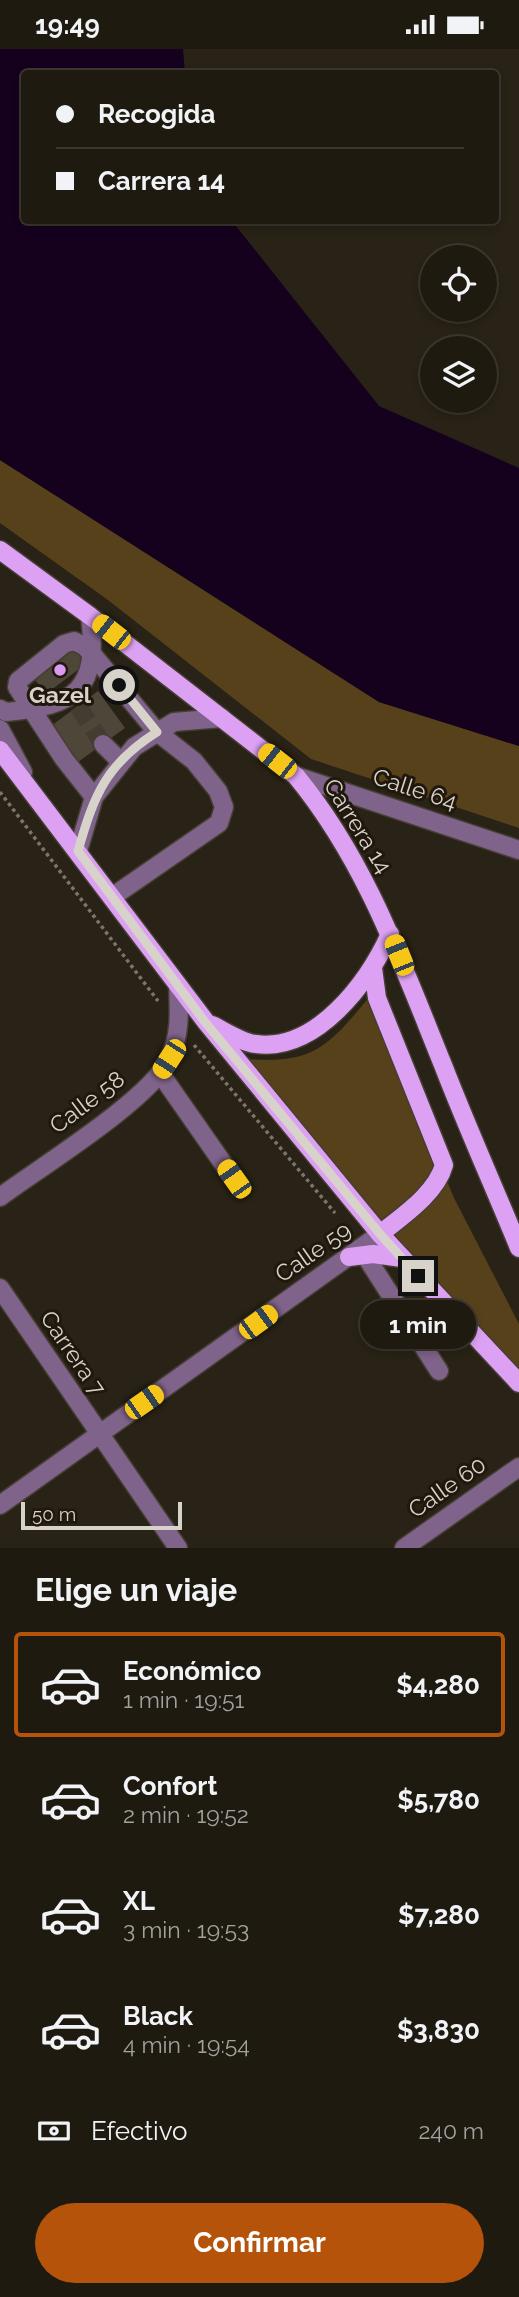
<!DOCTYPE html>
<html lang="es">
<head>
<meta charset="utf-8">
<style>
  :root { --surface:#1f1a10; --page:#2c271e; --text:#f1f3f6; --muted:#a1a19f; --line:#3c3830; --accent:#b45309 }
  body { margin:0; font-family:Raleway,sans-serif; background:var(--page); color:var(--text); height:100vh; display:flex; flex-direction:column; font-size:26px; white-space:nowrap }
  * { box-sizing:border-box; margin:0 }
  p { font-size:23px; color:var(--muted) }
  .icon { flex:none; width:38px; height:38px; fill:none; stroke:currentColor; stroke-width:2; stroke-linecap:round; stroke-linejoin:round }
  .map { position:relative; height:1499px; overflow:hidden }
  .drawer { display:flex; flex-direction:column; background:var(--surface); flex:1 }
  .drawer>* { flex:none }
  .hud { position:absolute; left:21px; top:21px; width:478px; height:154px; border-radius:7px; box-shadow:0 4px 10px #0003,0 0 0 2px var(--line); display:grid; align-content:center; height:154px; padding:0 35px; background:var(--surface) }
  .fabs { position:absolute; left:420px; top:196px; display:grid; gap:14px }
  .fabs a { display:grid; place-items:center; width:77px; height:77px; border-radius:50%; background:var(--surface); box-shadow:0 4px 10px #0003,0 0 0 2px var(--line); font-size:35px }
  .scale { position:absolute; left:21px; bottom:18px; width:161px; box-sizing:border-box; padding-left:7px; border:4px solid #d7d2ca; border-top:0; font-size:19px; line-height:24px; white-space:nowrap; color:#d7d2ca; -webkit-text-stroke:5px #20180d; paint-order:stroke }
  .end { position:absolute; width:32px; height:32px; margin:-16px; border:9px solid #d7d2ca; background:#111; box-shadow:0 0 0 4px #111 }
  .from { border-radius:50% }
  .bubble { position:absolute; height:49px; border-radius:24px; background:var(--surface); box-shadow:0 4px 10px #0003,0 0 0 2px var(--line); font-size:23px; font-weight:700; line-height:49px; text-align:center }
  .car { position:absolute; width:21px; height:42px; margin:-21px -10px; border-radius:9px; box-shadow:0 0 5px 2px #0007; background:linear-gradient(#f5c518 24%,#345 0 40%,#f5c518 0 76%,#345 0 86%,#f5c518 0) }
  .hud b { display:flex; align-items:center; gap:24px; height:66px; font-size:26px }
  .hud b+b { border-top:2px solid var(--line) }
  .hud i { width:18px; height:18px; background:var(--text) }
  ul { padding:0; list-style:none }
  li { display:flex; align-items:center; gap:21px; height:105px; margin:0 14px 10px; padding:0 21px; border:4px solid transparent; border-radius:7px }
  li div { flex:1 }
  li b { display:block; font-size:26px }
  li em { font-style:normal; font-weight:700 }
  li.current { border-color:var(--accent) }
  li>.icon { width:63px; height:63px; stroke-width:1.5 }
  h2 { padding:0 35px; font-size:32px; line-height:84px }
  .pay { display:flex; align-items:center; gap:18px; height:77px; padding:0 35px; font-size:26px }
  .pay p { margin-inline-start:auto }
  .primary-button { display:flex; gap:14px; margin-top:auto; padding:14px 35px }
  .primary-button a { flex:1; height:80px; border-radius:42px; background:var(--accent); color:#fff; font-size:28px; font-weight:700; line-height:80px; text-align:center }
  .status { display:flex; justify-content:space-between; align-items:center; height:49px; padding:0 35px; background:var(--surface); direction:ltr }
  .status svg { height:19px; fill:currentColor }
  .map>svg:first-child { display:block }
  .green { fill:#57411b }
  .water { fill:#15001d }
  .building { fill:#4f463a }
  .lines { fill:none; stroke-linecap:round; stroke-linejoin:round }
  .minor-tunnel { stroke:#433c31; stroke-width:18; stroke-dasharray:18 9; stroke-linecap:butt }
  .minor-casing { stroke:#453e33; stroke-width:21 }
  .major-casing { stroke:#453e33; stroke-width:21 }
  .path { stroke:#7b756b; stroke-width:3.5; stroke-dasharray:3.5 3.5; stroke-linecap:butt }
  .minor { stroke:#7f638a; stroke-width:18 }
  .major { stroke:#dda1f3; stroke-width:18 }
  .route { stroke:#d7d2ca; stroke-width:9 }
  .poi-dot { fill:#dc99f4; stroke:#20180d; stroke-width:2.5 }
  .labels { text-anchor:middle; stroke-width:6; stroke-linejoin:round; paint-order:stroke }
  .poi-label { font-size:23px; font-weight:bold; fill:#d7d2ca; stroke:#20180d }
  .street-label { font-size:23px; fill:#d7d2ca; stroke:#20180d }
</style>
</head>
<body>
<div class="status"><b>19:49</b><svg viewBox="0 0 49 12"><path d="M0 12V9h3v3zM5 12V6h3v6zM10 12V3h3v9zM15 12V0h3v12zM26 1h20v11H26zM47 4h2v5h-2z"/></svg></div>
<div class="map">
<svg width="519" height="1499" viewBox="0 0 519 1499">
  <rect width="100%" height="100%" fill="#292216"/>
  <g class="green">
    <path d="M0,411l379,242 140,44v82l-208,-69 -203,-159 -108,-77z"/>
    <path d="M371,946l83,203 65,126v61l-286,-327c78,7 90,-5 138,-63z"/>
  </g>
  <path class="water" d="M0,0h183l2,24h-161v148h208l147,185 140,62v278l-140,-44 -379,-242z"/>
  <g class="building">
    <path d="M74,596l13,18 -41,31 -13,-17z"/>
    <path d="M98,642l27,37 -47,34 -27,-36z"/>
  </g>
  <g class="lines">
    <path class="minor-tunnel" d="M78,657l25,38"/>
    <defs>
      <g id="minor">
        <path d="M0,660l6,3c71,-6 93,-23 84,-96"/>
        <path d="M0,680l23,43"/>
        <path d="M103,695l18,18"/>
        <path d="M296,727l223,74"/>
        <path d="M94,748l-30,-38 -47,-72 1,-6 46,-37 10,-3 10,5 9,9 64,77 37,29 24,30 6,16 -5,16 -107,74"/>
        <path d="M78,802l16,-54 40,-50 40,-25 48,-4"/>
        <path d="M160,1024l74,106"/>
        <path d="M0,1148c39,-29 151,-98 169,-138 12,-24 10,-48 9,-74"/>
        <path d="M365,1206l74,116"/>
        <path d="M0,1239l178,260"/>
        <path d="M0,1456l380,-271"/>
        <path d="M404,1499l115,-81"/>
      </g>
      <g id="major">
        <path d="M0,501l90,66 206,160c70,85 106,188 147,289 24,62 51,122 76,183"/>
        <path d="M0,701l206,272 174,212 139,149"/>
        <path d="M373,919l4,30 67,167c-8,29 -42,51 -64,69"/>
        <path d="M212,976c13,6 30,18 44,19 61,8 112,-62 134,-110"/>
        <path d="M349,1208l24,-3 29,4"/>
      </g>
    </defs>
    <use href="#minor" class="minor-casing"/>
    <use href="#major" class="major-casing"/>
    <g class="path">
      <path d="M0,743l158,209"/>
      <path d="M194,996l141,168"/>
    </g>
    <use href="#minor" class="minor"/>
    <use href="#major" class="major"/>
  </g>
  <g class="lines">
    <path class="route" d="M119,636l38,47c-51,32 -63,63 -79,119l127,171 175,212 38,42"/>
  </g>
  <circle class="poi-dot" cx="60" cy="621" r="7"/>
  <g class="labels">
    <g class="poi-label">
      <text x="60" y="654">Gazel</text>
    </g>
    <g class="street-label">
      <text transform="translate(415 740) rotate(18)" y="8">Calle 64</text>
      <text transform="translate(358 777) rotate(58)" y="8">Carrera 14</text>
      <text transform="translate(87 1053) rotate(-37)" y="8">Calle 58</text>
      <text transform="translate(313 1203) rotate(-35)" y="8">Calle 59</text>
      <text transform="translate(73 1304) rotate(56)" y="8">Carrera 7</text>
      <text transform="translate(447 1438) rotate(-35)" y="8">Calle 60</text>
    </g>
  </g>
</svg>
<div class="fabs">
<a><svg class="icon" aria-label="locate" viewBox="0 0 24 24"><circle cx="12" cy="12" r="6"/><path d="M12 2v4M12 18v4M2 12h4M18 12h4"/></svg></a>
<a><svg class="icon" aria-label="layers" viewBox="0 0 24 24"><path d="M12 4l9 5-9 5-9-5zM3 14l9 5 9-5"/></svg></a>
</div>
<div class="scale">50 m</div>
<i class="end from" style="left:119px;top:636px"></i>
<i class="end" style="left:418px;top:1227px"></i>
<div class="bubble" style="left:360px;top:1251px;width:116px">1 min</div>
<i class="car" style="left:111px;top:583px;rotate:308deg"></i>
<i class="car" style="left:277px;top:712px;rotate:308deg"></i>
<i class="car" style="left:399px;top:906px;rotate:338deg"></i>
<i class="car" style="left:169px;top:1010px;rotate:213deg"></i>
<i class="car" style="left:234px;top:1130px;rotate:325deg"></i>
<i class="car" style="left:258px;top:1273px;rotate:54deg"></i>
<i class="car" style="left:144px;top:1353px;rotate:55deg"></i>
<div class="hud">
<b><i class="from"></i>Recogida</b>
<b><i></i>Carrera 14</b>
</div>
</div>
<section class="drawer">
<h2>Elige un viaje</h2>
<ul>
<li class="current"><svg class="icon" aria-label="car" viewBox="0 0 24 24"><path d="M5 17H2v-5l4-1 3-4h7l3 4 3 1v5h-3M9 17h6M6 11h13"/><circle cx="7" cy="17" r="2"/><circle cx="17" cy="17" r="2"/></svg><div><b>Económico</b><p>1 min · 19:51</p></div><em>$4,280</em></li>
<li><svg class="icon" aria-label="car" viewBox="0 0 24 24"><path d="M5 17H2v-5l4-1 3-4h7l3 4 3 1v5h-3M9 17h6M6 11h13"/><circle cx="7" cy="17" r="2"/><circle cx="17" cy="17" r="2"/></svg><div><b>Confort</b><p>2 min · 19:52</p></div><em>$5,780</em></li>
<li><svg class="icon" aria-label="car" viewBox="0 0 24 24"><path d="M5 17H2v-5l4-1 3-4h7l3 4 3 1v5h-3M9 17h6M6 11h13"/><circle cx="7" cy="17" r="2"/><circle cx="17" cy="17" r="2"/></svg><div><b>XL</b><p>3 min · 19:53</p></div><em>$7,280</em></li>
<li><svg class="icon" aria-label="car" viewBox="0 0 24 24"><path d="M5 17H2v-5l4-1 3-4h7l3 4 3 1v5h-3M9 17h6M6 11h13"/><circle cx="7" cy="17" r="2"/><circle cx="17" cy="17" r="2"/></svg><div><b>Black</b><p>4 min · 19:54</p></div><em>$3,830</em></li>
</ul>
<div class="pay"><svg class="icon" aria-label="cash" viewBox="0 0 24 24"><path d="M3 7h18v10H3z"/><circle cx="12" cy="12" r="2"/></svg>Efectivo<p>240 m</p></div>
<div class="primary-button"><a>Confirmar</a></div>
</section>
</body>
</html>
